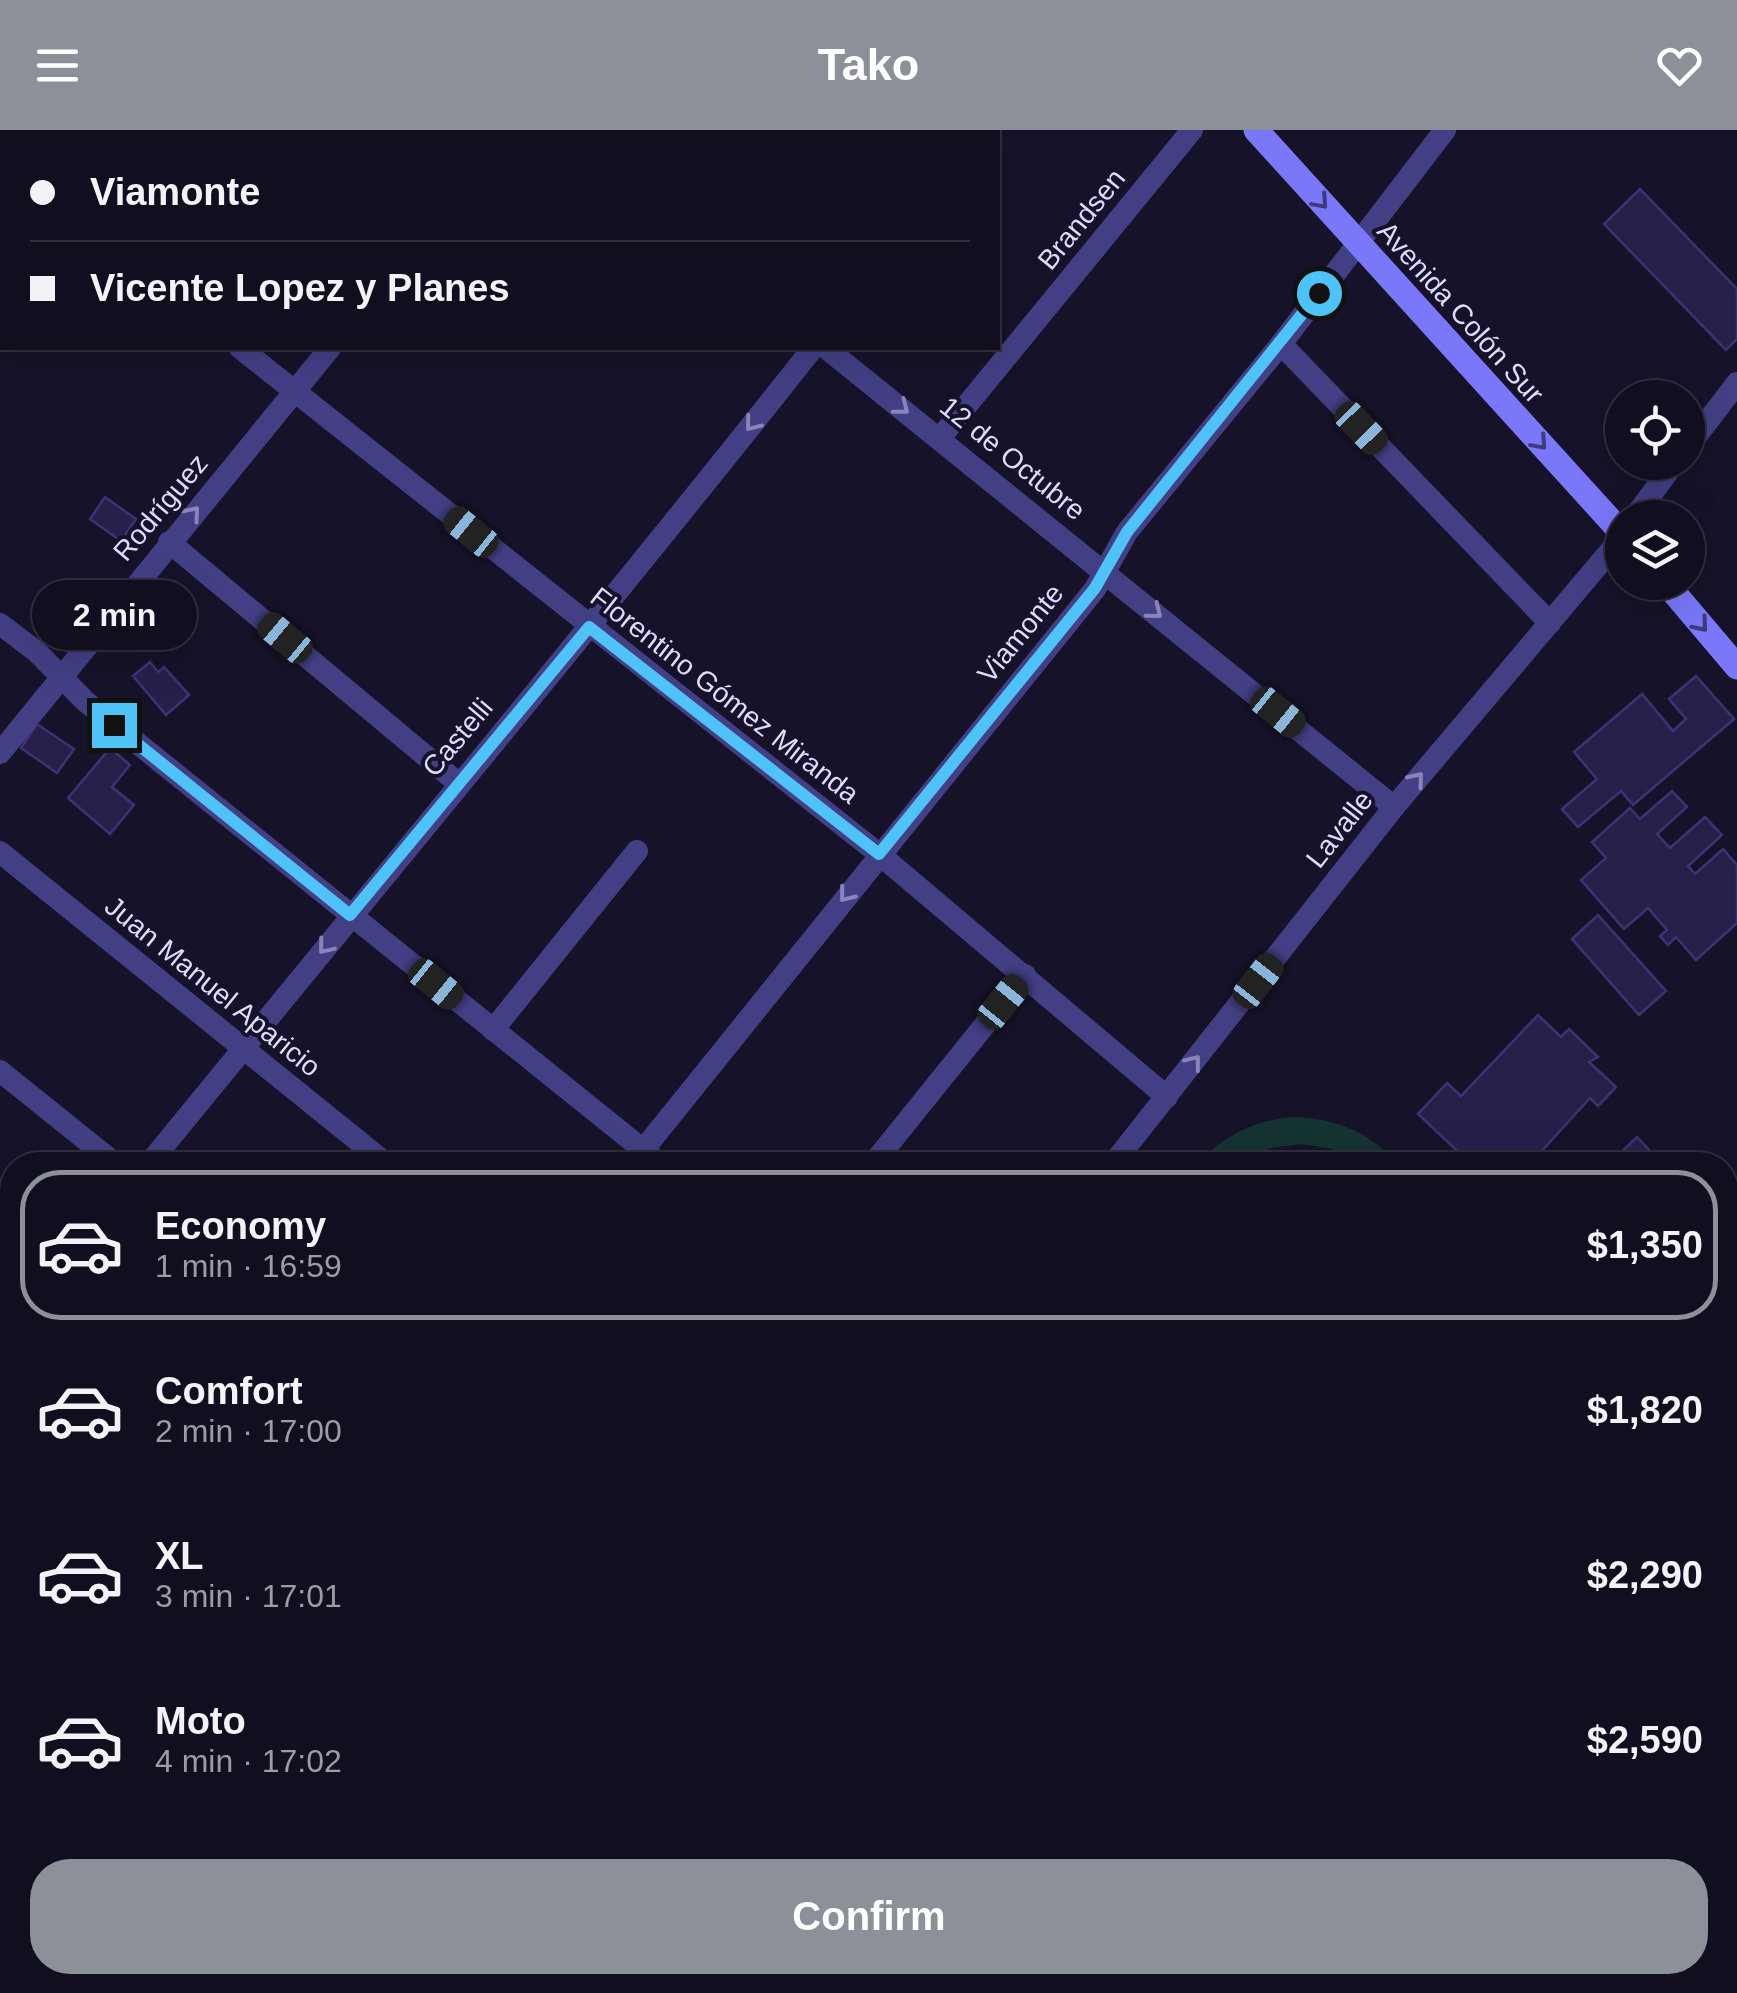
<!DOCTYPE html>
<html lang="en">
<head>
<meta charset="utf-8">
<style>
  :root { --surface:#100e1f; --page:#1e1c2c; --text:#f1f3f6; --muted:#9c9ca4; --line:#302e3d; --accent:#8c9099 }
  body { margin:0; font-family:Arial,sans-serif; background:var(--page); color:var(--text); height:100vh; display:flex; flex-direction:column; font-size:38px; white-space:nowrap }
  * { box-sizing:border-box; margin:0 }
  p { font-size:32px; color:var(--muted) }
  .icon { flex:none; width:55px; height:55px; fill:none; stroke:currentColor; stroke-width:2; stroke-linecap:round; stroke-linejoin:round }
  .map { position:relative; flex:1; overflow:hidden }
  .panel { position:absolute; left:0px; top:1022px; width:1738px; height:842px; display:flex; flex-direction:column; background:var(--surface); border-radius:40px 40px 0 0; box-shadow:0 10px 40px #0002,0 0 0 2px var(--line) }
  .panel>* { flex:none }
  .guide { position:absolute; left:0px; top:0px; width:1000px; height:220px; box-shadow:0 10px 40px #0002,0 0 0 2px var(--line); display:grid; align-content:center; height:220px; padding:0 30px; background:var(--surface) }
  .fabs { position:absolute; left:1605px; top:250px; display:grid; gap:20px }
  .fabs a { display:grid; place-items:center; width:100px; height:100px; border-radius:50%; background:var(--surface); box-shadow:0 10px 40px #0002,0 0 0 2px var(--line); font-size:50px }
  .end { position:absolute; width:45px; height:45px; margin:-22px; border:12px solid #4fc3f7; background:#111; box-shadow:0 0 0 5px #111 }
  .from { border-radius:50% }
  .bubble { position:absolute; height:70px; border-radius:35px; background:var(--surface); box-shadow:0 10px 40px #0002,0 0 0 2px var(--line); font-size:32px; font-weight:700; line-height:70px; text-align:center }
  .car { position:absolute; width:30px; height:60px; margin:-30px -15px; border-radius:12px; box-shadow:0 0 8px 2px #0007; background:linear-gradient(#222 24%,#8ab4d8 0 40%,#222 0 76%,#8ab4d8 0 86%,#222 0) }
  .guide b { display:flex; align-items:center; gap:35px; height:95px; font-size:38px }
  .guide b+b { border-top:2px solid var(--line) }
  .guide i { width:25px; height:25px; background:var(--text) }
  ul { padding:18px 0 0; list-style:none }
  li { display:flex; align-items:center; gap:30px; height:150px; margin:0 20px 15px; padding:0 10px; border:5px solid transparent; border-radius:40px }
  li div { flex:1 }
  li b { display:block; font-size:38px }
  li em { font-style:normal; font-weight:700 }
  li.active { border-color:var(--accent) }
  li>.icon { width:90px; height:90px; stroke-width:1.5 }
  .cta { display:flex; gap:20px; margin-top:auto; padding:20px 30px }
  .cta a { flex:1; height:115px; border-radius:40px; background:var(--accent); color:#fff; font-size:40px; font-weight:700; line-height:115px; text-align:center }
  header { display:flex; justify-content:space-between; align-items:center; height:130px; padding:0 30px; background:var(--accent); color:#fff; font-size:45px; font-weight:700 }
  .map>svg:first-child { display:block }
  .green { fill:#153331 }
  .building { fill:#271f49; stroke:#3f3274; stroke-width:2.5 }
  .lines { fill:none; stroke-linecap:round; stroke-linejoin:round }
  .street { stroke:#423f85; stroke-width:22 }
  .secondary { stroke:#7a77f8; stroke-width:25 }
  .oneway { stroke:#3e3a7c }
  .oneway2 { stroke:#8985bb }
  .route { stroke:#4fc3f7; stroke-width:12 }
  .labels { text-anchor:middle; stroke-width:8; stroke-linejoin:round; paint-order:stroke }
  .street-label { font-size:28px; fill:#dfdbfd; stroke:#161229 }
</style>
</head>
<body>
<header><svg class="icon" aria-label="menu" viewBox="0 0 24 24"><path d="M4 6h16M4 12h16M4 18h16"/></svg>Tako<svg class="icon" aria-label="heart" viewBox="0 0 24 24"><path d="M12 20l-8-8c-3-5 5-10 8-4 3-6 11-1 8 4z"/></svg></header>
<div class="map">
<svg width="1737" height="1863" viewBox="0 0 1737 1863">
  <rect width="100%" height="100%" fill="#161229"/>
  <path class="green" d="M1293,987c42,1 78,15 105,48h-37l-29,-16 -30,-5 -31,4 -34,17h-41c27,-29 57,-44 97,-48z"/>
  <g class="building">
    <path d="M1640,59l97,100v50l-11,11 -122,-126z"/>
    <path d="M105,367l31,22 -15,22 -31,-22z"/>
    <path d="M150,532l8,10 6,-5 25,28 -23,20 -33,-39z"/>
    <path d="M1696,546l38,43 -101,86 -12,-14 -43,36 -16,-18 35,-30 -23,-27 68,-58 31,37 13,-12 -17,-20z"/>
    <path d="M37,594l37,25 -17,24 -36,-25z"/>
    <path d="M110,618l20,17 -18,22 22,18 -24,29 -42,-36z"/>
    <path d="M1672,661l15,16 -30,27 13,14 35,-31 17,18 -34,31 7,8 28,-25 14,16v58l-41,37 -20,-23 -8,8 -8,-9 7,-6 -19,-22 -24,21 -43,-49 25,-22 -14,-16 38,-34 10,11z"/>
    <path d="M1598,785l68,76 -27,24 -67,-76z"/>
    <path d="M1538,885l23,22 8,-8 29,28 -9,5 27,25 -18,19 -8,-8 -61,67h-57l-54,-51 29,-31 14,13z"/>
    <path d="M1637,1007l26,28h-55z"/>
    <path d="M1725,1100l12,13v36l-12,12z"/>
  </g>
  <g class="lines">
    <g class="street">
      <path d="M556,0l3,2"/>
      <path d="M30,2l2,-2"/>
      <path d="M504,2l2,-2"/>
      <path d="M750,2l2,-2"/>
      <path d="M974,2l2,-2"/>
      <path d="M0,40l2,-3"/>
      <path d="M1281,214l269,279"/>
      <path d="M240,218l639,506 288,243"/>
      <path d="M826,218l568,459"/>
      <path d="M940,308l252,-308"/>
      <path d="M1688,317l49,-64"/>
      <path d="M1634,388l41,-56"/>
      <path d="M169,412l289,241"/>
      <path d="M0,494l37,28 48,49 577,464"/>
      <path d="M0,623l330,-405"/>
      <path d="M0,722l388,313"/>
      <path d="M493,900l144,-179"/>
      <path d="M0,941l117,94"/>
      <path d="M148,1035c222,-272 447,-542 665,-817"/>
      <path d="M631,1035l464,-576 32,-57 154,-188 164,-214"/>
      <path d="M872,1035l153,-190"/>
      <path d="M1112,1035l282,-358 228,-270"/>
      <path d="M0,1220l12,-15"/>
      <path d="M1725,1379l12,-9"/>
      <path d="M0,1424l12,10"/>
      <path d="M0,1521l12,-16"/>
      <path d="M1725,1759l12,15"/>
      <path d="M0,1817l12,-15"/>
      <path d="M254,1852l13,11"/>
      <path d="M507,1852l15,11"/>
      <path d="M1162,1852l18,11"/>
      <path d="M450,1863l8,-11"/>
      <path d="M1093,1863l13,-11"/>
    </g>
    <g class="secondary">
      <path d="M1256,0l366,403"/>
      <path d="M1665,452l72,85"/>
    </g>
  </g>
  <defs><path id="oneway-chevron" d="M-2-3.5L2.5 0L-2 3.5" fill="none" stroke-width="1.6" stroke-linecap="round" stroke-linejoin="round" transform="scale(2.5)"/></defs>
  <g class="oneway">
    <use href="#oneway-chevron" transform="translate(1321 72) rotate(48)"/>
    <use href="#oneway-chevron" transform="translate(1540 313) rotate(48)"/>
    <use href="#oneway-chevron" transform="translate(1701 495) rotate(50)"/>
  </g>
  <g class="oneway2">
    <use href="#oneway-chevron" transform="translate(902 278) rotate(38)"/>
    <use href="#oneway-chevron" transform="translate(752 294) rotate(128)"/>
    <use href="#oneway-chevron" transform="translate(193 383) rotate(-50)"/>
    <use href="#oneway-chevron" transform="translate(1155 482) rotate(39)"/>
    <use href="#oneway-chevron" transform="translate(1417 649) rotate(-50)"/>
    <use href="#oneway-chevron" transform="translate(846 765) rotate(128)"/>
    <use href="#oneway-chevron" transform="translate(325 817) rotate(129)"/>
    <use href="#oneway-chevron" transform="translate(1194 932) rotate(-52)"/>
  </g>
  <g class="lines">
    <path class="route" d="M114,595l236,190 239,-288 290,227 216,-266 32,-56 192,-239"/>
  </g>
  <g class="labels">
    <g class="street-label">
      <text transform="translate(1081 89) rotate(-51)" y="10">Brandsen</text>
      <text transform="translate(1461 182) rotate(48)" y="10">Avenida Colón Sur</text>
      <text transform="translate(1013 328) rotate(39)" y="10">12 de Octubre</text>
      <text transform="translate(160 377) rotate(-50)" y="10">Rodríguez</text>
      <text transform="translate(1020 503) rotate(-51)" y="10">Viamonte</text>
      <text transform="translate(725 565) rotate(38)" y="10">Florentino Gómez Miranda</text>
      <text transform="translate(457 607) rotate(-50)" y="10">Castelli</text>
      <text transform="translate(1339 699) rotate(-52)" y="10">Lavalle</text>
      <text transform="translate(213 856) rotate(39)" y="10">Juan Manuel Aparicio</text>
    </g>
  </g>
</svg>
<div class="fabs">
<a><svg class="icon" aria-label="locate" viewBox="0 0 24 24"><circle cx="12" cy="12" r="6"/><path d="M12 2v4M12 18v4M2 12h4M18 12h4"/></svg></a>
<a><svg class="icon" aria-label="layers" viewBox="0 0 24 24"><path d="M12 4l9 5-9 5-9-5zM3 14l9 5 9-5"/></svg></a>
</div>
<i class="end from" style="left:1319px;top:163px"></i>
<i class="end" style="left:114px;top:595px"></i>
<div class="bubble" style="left:32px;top:450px;width:165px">2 min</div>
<i class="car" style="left:1361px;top:298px;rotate:136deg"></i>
<i class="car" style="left:471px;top:402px;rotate:309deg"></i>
<i class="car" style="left:285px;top:508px;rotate:310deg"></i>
<i class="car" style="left:1278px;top:582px;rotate:129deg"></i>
<i class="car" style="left:1258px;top:851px;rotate:38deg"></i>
<i class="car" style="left:436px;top:854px;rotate:129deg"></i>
<i class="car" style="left:1003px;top:872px;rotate:39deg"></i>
<div class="guide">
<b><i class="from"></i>Viamonte</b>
<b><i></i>Vicente Lopez y Planes</b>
</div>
<section class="panel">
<ul>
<li class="active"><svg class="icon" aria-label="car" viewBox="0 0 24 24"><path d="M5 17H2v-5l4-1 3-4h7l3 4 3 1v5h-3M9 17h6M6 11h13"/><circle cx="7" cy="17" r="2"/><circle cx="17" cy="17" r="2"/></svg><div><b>Economy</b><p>1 min · 16:59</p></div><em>$1,350</em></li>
<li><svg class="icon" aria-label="car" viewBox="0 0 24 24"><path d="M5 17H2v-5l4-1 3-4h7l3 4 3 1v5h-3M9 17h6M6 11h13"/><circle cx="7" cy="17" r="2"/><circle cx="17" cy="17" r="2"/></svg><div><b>Comfort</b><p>2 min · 17:00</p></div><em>$1,820</em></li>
<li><svg class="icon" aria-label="car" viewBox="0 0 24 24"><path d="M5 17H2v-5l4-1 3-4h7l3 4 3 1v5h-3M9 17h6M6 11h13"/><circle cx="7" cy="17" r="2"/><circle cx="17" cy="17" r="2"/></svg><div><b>XL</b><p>3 min · 17:01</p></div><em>$2,290</em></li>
<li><svg class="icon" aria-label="car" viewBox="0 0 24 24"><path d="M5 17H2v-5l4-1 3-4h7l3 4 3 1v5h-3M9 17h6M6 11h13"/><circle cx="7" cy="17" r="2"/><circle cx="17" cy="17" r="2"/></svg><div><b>Moto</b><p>4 min · 17:02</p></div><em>$2,590</em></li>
</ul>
<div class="cta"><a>Confirm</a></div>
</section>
</div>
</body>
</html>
